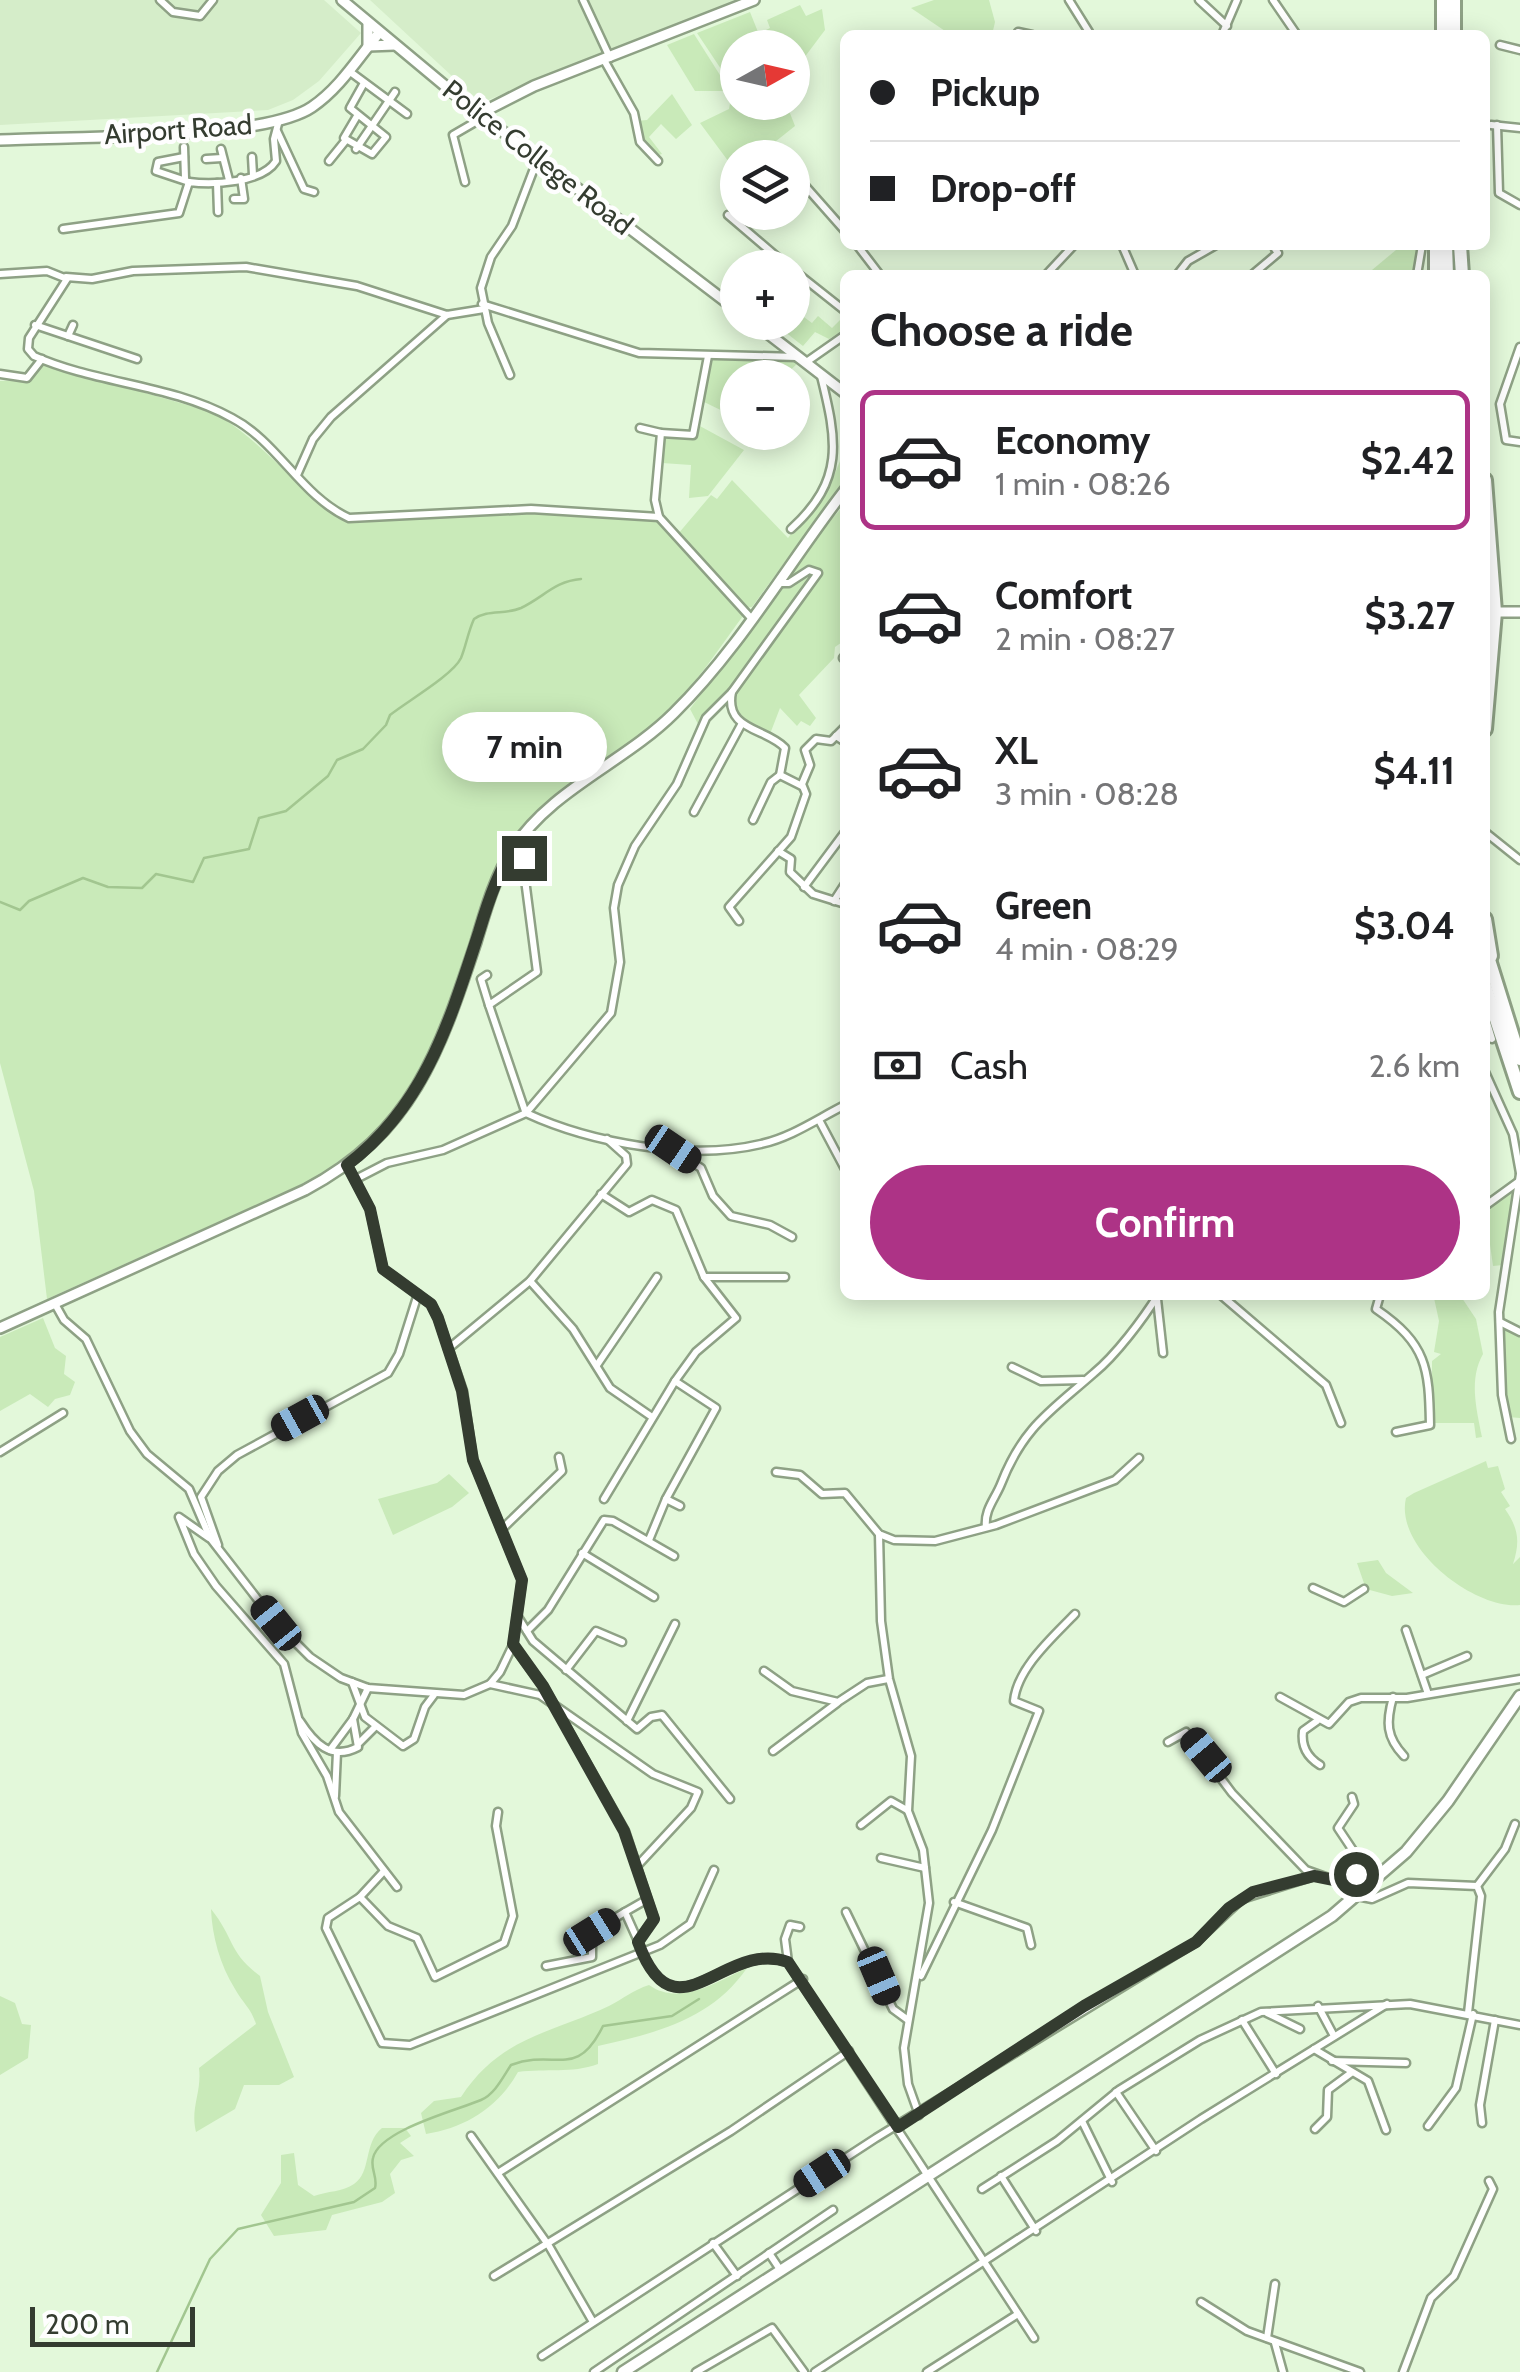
<!DOCTYPE html>
<html lang="en">
<head>
<meta charset="utf-8">
<style>
  :root { --surface:#fff; --page:#f2f2f2; --text:#202124; --muted:#757577; --line:#e0e0e0; --accent:#ad3386 }
  body { margin:0; font-family:Cabin,sans-serif; background:var(--page); color:var(--text); height:100vh; display:flex; flex-direction:column; font-size:38px; white-space:nowrap }
  * { box-sizing:border-box; margin:0 }
  p { font-size:32px; color:var(--muted) }
  .icon { flex:none; width:55px; height:55px; fill:none; stroke:currentColor; stroke-width:2; stroke-linecap:round; stroke-linejoin:round }
  .map { position:relative; flex:1; overflow:hidden }
  .side { position:absolute; left:840px; top:270px; width:650px; height:1030px; display:flex; flex-direction:column; background:var(--surface); border-radius:15px; box-shadow:0 5px 25px #0003 }
  .side>* { flex:none }
  .hud { position:absolute; left:840px; top:30px; width:650px; height:220px; border-radius:15px; box-shadow:0 5px 25px #0003; display:grid; align-content:center; height:220px; padding:0 30px; background:var(--surface) }
  .needle { width:65px; rotate:82deg }
  .controls { position:absolute; left:720px; top:30px; display:grid; gap:20px }
  .controls a { display:grid; place-items:center; width:90px; height:90px; border-radius:50%; background:var(--surface); box-shadow:0 5px 25px #0003; font-size:50px }
  .scale { position:absolute; left:30px; bottom:25px; width:165px; box-sizing:border-box; padding-left:10px; border:5px solid #343c30; border-top:0; font-size:28px; line-height:35px; white-space:nowrap; color:#343c30; -webkit-text-stroke:8px #fefefe; paint-order:stroke }
  .end { position:absolute; width:45px; height:45px; margin:-22px; border:12px solid #343c30; background:#fff; box-shadow:0 0 0 5px #fff }
  .from { border-radius:50% }
  .bubble { position:absolute; height:70px; border-radius:35px; background:var(--surface); box-shadow:0 5px 25px #0003; font-size:32px; font-weight:700; line-height:70px; text-align:center }
  .car { position:absolute; width:30px; height:60px; margin:-30px -15px; border-radius:12px; box-shadow:0 0 8px 2px #0007; background:linear-gradient(#222 24%,#8ab4d8 0 40%,#222 0 76%,#8ab4d8 0 86%,#222 0) }
  .hud b { display:flex; align-items:center; gap:35px; height:95px; font-size:38px }
  .hud b+b { border-top:2px solid var(--line) }
  .hud i { width:25px; height:25px; background:var(--text) }
  ul { padding:0; list-style:none }
  li { display:flex; align-items:center; gap:30px; height:140px; margin:0 20px 15px; padding:0 10px; border:5px solid transparent; border-radius:15px }
  li div { flex:1 }
  li b { display:block; font-size:38px }
  li em { font-style:normal; font-weight:700 }
  li.current { border-color:var(--accent) }
  li>.icon { width:90px; height:90px; stroke-width:1.5 }
  h2 { padding:0 30px; font-size:45px; line-height:120px }
  .pay { display:flex; align-items:center; gap:25px; height:110px; padding:0 30px; font-size:38px }
  .pay p { margin-inline-start:auto }
  .cta { display:flex; gap:20px; margin-top:auto; padding:20px 30px }
  .cta a { flex:1; height:115px; border-radius:60px; background:var(--accent); color:#fff; font-size:40px; font-weight:700; line-height:115px; text-align:center }
  .map>svg:first-child { display:block }
  .built { fill:#d5edc9 }
  .green { fill:#c9eab9 }
  .lines { fill:none; stroke-linecap:round; stroke-linejoin:round }
  .stream { stroke:#a2c690; stroke-width:2.5 }
  .street-casing { stroke:#8ea185; stroke-width:11 }
  .secondary-casing { stroke:#8ea185; stroke-width:14 }
  .primary-casing { stroke:#8ea185; stroke-width:15 }
  .highway-casing { stroke:#8ea185; stroke-width:18 }
  .street { stroke:#fff; stroke-width:6 }
  .secondary { stroke:#fff; stroke-width:9 }
  .primary { stroke:#fff; stroke-width:10 }
  .highway { stroke:#fff; stroke-width:12 }
  .route { stroke:#343c30; stroke-width:12 }
  .labels { text-anchor:middle; stroke-width:9; stroke-linejoin:round; paint-order:stroke }
  .street-label { font-size:28px; fill:#343c30; stroke:#fefefe }
</style>
</head>
<body>
<div class="map">
<svg width="1520" height="2372" viewBox="0 0 1520 2372">
  <rect width="100%" height="100%" fill="#e3f8da"/>
  <g class="built">
    <path d="M0,0h324l37,33 -42,48 -26,19 -25,10 -268,15z"/>
    <path d="M370,0h387l-174,61 -102,42z"/>
  </g>
  <g class="green">
    <path d="M934,0h55l6,22 -3,13h-41l-40,-27z"/>
    <path d="M800,5l6,11 16,-7 3,21 -27,36 3,14 -8,3 -1,-35 -26,-1 -6,-14 10,-5 -3,-8z"/>
    <path d="M750,12l14,35 -26,1v54l48,1 9,23 -39,31 -18,1 -1,15 -37,-50 29,-14 4,-22 -36,-54z"/>
    <path d="M694,34l31,49 -2,8h-28l-28,-46z"/>
    <path d="M672,94l20,31 -16,14 -15,-15 -12,13 13,17 -7,2 -15,-15 -4,-20 11,-1z"/>
    <path d="M1402,245h19l-6,30h-37l-6,-5z"/>
    <path d="M793,309l19,14 6,-7 14,12 13,-13v14l-16,10 -14,-7 -12,14 -23,-18 12,-6z"/>
    <path d="M710,357l86,3 3,2 -16,15 -45,1 -1,40 -35,-17z"/>
    <path d="M44,364l168,48c53,29 86,81 136,111l181,-11 125,7 89,97c-29,39 -56,82 -94,113 -50,41 -104,66 -142,121l-70,193 -30,52 -30,37 -59,45 -271,122 -13,-108 -34,-128v-682l32,-1z"/>
    <path d="M698,425l46,25 -36,46 -19,2 2,-33 -29,-2 2,-27 31,2z"/>
    <path d="M845,449v31l-93,127 -7,1 -67,-74 33,-39 6,4 15,-19 56,58 45,-60z"/>
    <path d="M845,504v136l-10,7 -1,11 -35,37 17,23 -6,8 -9,-5 -4,5 -17,-18 -10,26 -33,-20 -9,-21 -30,31 -8,-15 124,-170z"/>
    <path d="M1516,1189l-13,76 -10,1 -8,-57z"/>
    <path d="M1438,1295h22l16,24 7,35c-14,25 -7,53 -1,83l-6,1 -2,-15h-42v-62l9,-7 -7,-2 5,-31 -5,-23z"/>
    <path d="M43,1318l12,30 11,8 -2,18 11,8 -5,13 -15,4 -7,8 -18,-13 -30,17v-74z"/>
    <path d="M1503,1324l17,12v82l-12,-1 -5,-26z"/>
    <path d="M1486,1461l2,7 10,-2 7,23 -4,3 9,14 -5,3c14,20 15,33 8,55l7,-7v48c-45,5 -126,-57 -114,-107l8,-5z"/>
    <path d="M449,1474l20,19 -17,14 -59,28 -15,-36 59,-16z"/>
    <path d="M1378,1560l8,13 27,20 -21,3 -26,-7 -9,-26z"/>
    <path d="M211,1909c24,30 17,43 49,67l8,36 26,65 -15,8h-35l-9,24 -39,23c-6,-24 6,-40 3,-64l57,-44c-5,-16 -14,-22 -21,-35 -15,-24 -23,-53 -24,-80z"/>
    <path d="M747,1968c-36,52 -91,65 -149,78v18c-27,10 -52,4 -80,8 -20,36 -53,56 -92,62l-5,-21 13,-12 27,-4c39,-60 88,-63 148,-91 14,-7 24,-16 40,-21 31,22 69,-4 98,-17z"/>
    <path d="M0,1996l15,7 7,21 9,1 -3,33 -28,17z"/>
    <path d="M382,2128h23l6,8 -11,7 14,13 -13,4 -11,14 5,19 -13,9 -50,13 -6,15 -52,6 -13,-21 20,-32v-28l13,-2 4,32 16,11c13,-5 29,-4 40,-12 18,-12 9,-41 28,-56z"/>
  </g>
  <g class="lines">
    <g class="stream">
      <path d="M0,902l20,8 9,-9 54,-23 25,9 34,1 14,-14 37,8 11,-24 45,-9 10,-31 27,-7 42,-35 9,-16 26,-11 23,-24 4,-10c16,-13 63,-40 71,-57 5,-12 7,-26 13,-39 14,-10 31,-4 47,-11 23,-11 34,-27 60,-29"/>
      <path d="M157,2372l53,-113 28,-30 116,-27 21,-14c3,-11 -5,-19 -2,-30 6,-28 85,-48 108,-58 14,-6 22,-23 30,-35 45,-17 65,16 92,-39l69,-10 27,-17"/>
    </g>
    <defs>
      <g id="street">
        <path d="M160,0l13,12 27,4 13,-16"/>
        <path d="M583,0l27,58"/>
        <path d="M1069,0l20,32"/>
        <path d="M1199,0l28,26"/>
        <path d="M1273,0l24,35"/>
        <path d="M1018,32l14,3"/>
        <path d="M1222,35l15,-35"/>
        <path d="M1500,45l20,5"/>
        <path d="M604,60l30,53 6,29 18,19"/>
        <path d="M349,71l58,43"/>
        <path d="M357,116l-13,22 28,16 14,-17 -36,-29 14,-25"/>
        <path d="M1491,125l29,3"/>
        <path d="M1497,125l2,68 21,12"/>
        <path d="M277,131l27,58 10,3"/>
        <path d="M184,147l1,31"/>
        <path d="M221,149l8,31"/>
        <path d="M356,149l39,-57"/>
        <path d="M772,150l7,8"/>
        <path d="M184,157l-26,5 -2,9 33,11"/>
        <path d="M252,157l1,18"/>
        <path d="M206,159l16,-1"/>
        <path d="M329,161l17,-21"/>
        <path d="M792,171l53,60"/>
        <path d="M465,182l-12,-47 31,-18"/>
        <path d="M217,183l1,29"/>
        <path d="M234,199h10l-3,-21"/>
        <path d="M728,215l62,53"/>
        <path d="M63,229l116,-16 10,-31c24,3 73,1 87,-21l-2,-22 5,-19"/>
        <path d="M857,245l23,30"/>
        <path d="M1122,245l13,30"/>
        <path d="M792,269l53,42"/>
        <path d="M0,274l47,-3 20,8 -38,59 -1,11 6,7c63,28 136,28 198,62 46,24 69,78 117,100l182,-9 128,8"/>
        <path d="M1046,275l28,-30"/>
        <path d="M1177,275l11,-14 28,-16"/>
        <path d="M1252,275l26,-22 -3,-4"/>
        <path d="M1417,275l5,-30"/>
        <path d="M66,277l26,2 41,-8 113,-4 111,19 90,29 37,-6"/>
        <path d="M482,304l157,49 158,4"/>
        <path d="M35,325l102,34"/>
        <path d="M68,336l5,-11"/>
        <path d="M1520,347l-20,57 6,36 14,2"/>
        <path d="M805,363l40,-28"/>
        <path d="M0,374l27,4 15,-19"/>
        <path d="M510,375l-22,-52 -7,-35 10,-31 21,-31 26,-68"/>
        <path d="M640,428l21,5 -6,67 4,17 92,101"/>
        <path d="M661,433l32,2 15,-79"/>
        <path d="M297,475l16,-36 18,-22 116,-102"/>
        <path d="M791,529c54,-49 46,-88 30,-153"/>
        <path d="M843,658l2,-2"/>
        <path d="M836,736l9,6"/>
        <path d="M780,775l22,11"/>
        <path d="M694,812l47,-87"/>
        <path d="M753,820l18,-38 9,-7 5,-27c-18,-20 -61,-17 -53,-56l86,-119 -9,-3 -20,13h-11"/>
        <path d="M1485,832l35,28"/>
        <path d="M778,851l13,8 -1,13 23,22 32,10"/>
        <path d="M804,887l41,-55"/>
        <path d="M834,901l11,-17"/>
        <path d="M739,921l-10,-14 62,-70 15,-43 -4,-10 8,-19 -5,-15 11,-11 15,2 14,-14"/>
        <path d="M487,975l-6,4 8,26 48,-33 -17,-131"/>
        <path d="M489,1005l36,106"/>
        <path d="M1485,1016l7,23"/>
        <path d="M1485,1072l28,62 7,39"/>
        <path d="M526,1113c65,30 164,48 235,31 31,-7 56,-25 84,-39"/>
        <path d="M819,1120l26,49"/>
        <path d="M675,1151l26,17 12,28 18,20 39,9 22,12"/>
        <path d="M356,1179l31,-16 56,-13 83,-37 85,-100 9,-51 -6,-54 4,-23 17,-39 42,-62 29,-66 26,-26"/>
        <path d="M601,1194l28,18 23,-12 24,10 28,67h81"/>
        <path d="M1485,1206l33,-24"/>
        <path d="M530,1281l43,48 37,59 42,29"/>
        <path d="M1221,1295l105,90 15,38"/>
        <path d="M1380,1295l-4,14c51,35 53,59 54,116l-34,7"/>
        <path d="M1157,1299l6,54"/>
        <path d="M55,1304l9,16 22,19 44,92 17,23 42,35 21,49 66,85 34,34 31,21 27,10 96,7 26,-11 10,-12 13,-27 9,-65 -49,-120 -10,-69 -25,-73 -7,-14 -48,-35 -13,-60 -23,-44"/>
        <path d="M1500,1322l20,10"/>
        <path d="M448,1349l82,-68 97,-117 -1,-8 -19,-17"/>
        <path d="M597,1365l60,-88"/>
        <path d="M1012,1367l29,14 42,-1"/>
        <path d="M675,1381l21,-29 40,-34 -32,-41"/>
        <path d="M1511,1439l-9,-44 -3,-83 21,-138"/>
        <path d="M0,1452l63,-39"/>
        <path d="M776,1472l24,3 22,19 23,-1 34,41 15,6 41,1 61,-16 119,-45 24,-22"/>
        <path d="M604,1499l71,-118 41,27 -50,91"/>
        <path d="M986,1527c-2,-17 9,-28 15,-43 22,-57 50,-73 93,-111 22,-18 49,-54 64,-78"/>
        <path d="M501,1530l61,-59 -3,-14"/>
        <path d="M879,1534l2,87 8,58 22,77 -3,55 15,39 6,53 -25,145 4,36 11,31"/>
        <path d="M209,1538l-30,-21 15,37 22,32 68,78 18,69 25,43 12,36 58,75"/>
        <path d="M649,1540l17,-41 14,7"/>
        <path d="M218,1545l-17,-48 17,-26 19,-16 151,-82 11,-19 19,-60"/>
        <path d="M582,1553l72,44"/>
        <path d="M1313,1588l31,14 20,-13"/>
        <path d="M518,1617l15,24 104,88 14,-12 11,-2 68,84"/>
        <path d="M1406,1630l22,64"/>
        <path d="M527,1631l21,-21 56,-90 9,1 61,35"/>
        <path d="M513,1645l30,41 82,145 29,88 -16,22c35,103 86,-2 150,21l246,376"/>
        <path d="M566,1670l30,-39 26,11"/>
        <path d="M764,1671l28,20 46,11 29,-19 21,-4"/>
        <path d="M1422,1675l45,-19"/>
        <path d="M352,1682l13,35 38,29 11,-7 11,-32 9,-12"/>
        <path d="M490,1684l50,11 113,79 45,18 -7,16 -52,56"/>
        <path d="M1280,1697l49,27 20,-22 12,-4h46l113,-19"/>
        <path d="M1393,1697c-7,25 -7,40 11,59"/>
        <path d="M300,1721c14,22 31,40 58,26l-5,-28"/>
        <path d="M627,1721l48,-97"/>
        <path d="M1317,1721l-14,10c-2,15 4,26 17,34"/>
        <path d="M1168,1742l18,-10 46,61 74,77 56,20"/>
        <path d="M359,1743l16,-16"/>
        <path d="M330,1750l23,-31 15,-31"/>
        <path d="M773,1751l64,-48"/>
        <path d="M335,1796l2,-44"/>
        <path d="M1352,1797l2,7 -16,24 22,33 -6,23"/>
        <path d="M498,1812l-2,14 17,90 -9,27 -69,34 -18,-39 -29,-12 -28,-29 -32,21 -2,10 56,115 28,2 250,-100 30,-21 24,-54"/>
        <path d="M861,1825l30,-24 16,9"/>
        <path d="M881,1858l44,10"/>
        <path d="M1477,1886l28,-37 10,-25"/>
        <path d="M1357,1896l15,3 36,-16 69,3 4,10 -13,117"/>
        <path d="M360,1897l24,-26"/>
        <path d="M954,1902l73,26 4,17"/>
        <path d="M846,1912l47,97 15,11"/>
        <path d="M638,1941l-13,-29 21,-12"/>
        <path d="M788,1962l-3,-23 5,-14 10,2"/>
        <path d="M546,1966l46,-9v-25l33,-20"/>
        <path d="M921,1976l71,-146 47,-119 -25,-10c3,-33 40,-65 61,-87"/>
        <path d="M1318,2006l16,30"/>
        <path d="M1267,2013l33,16"/>
        <path d="M1242,2020l34,54"/>
        <path d="M1314,2049l54,32 18,49"/>
        <path d="M1332,2061l74,2"/>
        <path d="M1116,2092l40,59"/>
        <path d="M1082,2121l30,61"/>
        <path d="M1482,2123l-2,-18 15,-85"/>
        <path d="M1428,2126l28,-38 17,-74"/>
        <path d="M1315,2129l12,-12 1,-27 23,-17"/>
        <path d="M471,2136l78,110 44,76"/>
        <path d="M498,2173l305,-194"/>
        <path d="M1001,2176l35,55"/>
        <path d="M982,2189l75,-48 62,-51 81,-50 61,-28 149,-8 110,21"/>
        <path d="M713,2243l24,33"/>
        <path d="M769,2253l12,18"/>
        <path d="M494,2276l237,-145 118,-80"/>
        <path d="M1201,2302l46,29 113,41"/>
        <path d="M1267,2338l8,-54"/>
        <path d="M1275,2343l8,29"/>
        <path d="M542,2356l334,-218 320,-196 46,-43 72,-23"/>
        <path d="M594,2372l239,-162"/>
        <path d="M696,2372l76,-44 32,44"/>
        <path d="M815,2372l386,-253 186,-115"/>
        <path d="M927,2372l91,-58"/>
        <path d="M1403,2372l28,-74 23,-22 39,-87 -4,-8"/>
      </g>
      <g id="secondary">
        <path d="M342,0l126,105 270,206"/>
        <path d="M368,23v23l27,-1"/>
        <path d="M481,113l53,-27 220,-86"/>
        <path d="M0,140c68,-4 262,1 312,-33 28,-19 46,-49 67,-74"/>
        <path d="M753,322l92,71"/>
        <path d="M1485,612h35"/>
        <path d="M0,1328l305,-138c108,-57 135,-140 171,-248 9,-30 19,-66 36,-92 39,-61 112,-87 162,-137 66,-65 114,-149 171,-223"/>
      </g>
      <path id="primary" d="M623,2372l709,-456 74,-64 42,-51 72,-105"/>
      <g id="highway">
        <path d="M1443,35v-35"/>
        <path d="M1454,35v-35"/>
        <path d="M1446,245l1,30"/>
        <path d="M1460,245l2,30"/>
        <path d="M1436,275v-30"/>
        <path d="M1485,480l10,132 -10,117"/>
        <path d="M1485,919l6,37"/>
        <path d="M1485,947l35,112"/>
        <path d="M1485,986l35,106"/>
      </g>
    </defs>
    <use href="#street" class="street-casing"/>
    <use href="#secondary" class="secondary-casing"/>
    <use href="#primary" class="primary-casing"/>
    <use href="#highway" class="highway-casing"/>
    <use href="#street" class="street"/>
    <use href="#secondary" class="secondary"/>
    <use href="#primary" class="primary"/>
    <use href="#highway" class="highway"/>
  </g>
  <g class="lines">
    <path class="route" d="M524,858l-4,-18c-20,25 -32,62 -41,92 -29,89 -54,174 -132,233l23,44 13,60 48,35 7,14 24,73 11,69 49,120 -9,64 30,42 81,145 30,88 -16,23c37,102 86,-4 150,20l110,165 186,-121 112,-64 33,-34 24,-16 61,-16 40,8 2,-10"/>
  </g>
  <g class="labels">
    <g class="street-label">
      <text transform="translate(178 129) rotate(-4)" y="10">Airport Road</text>
      <text transform="translate(538 157) rotate(38)" y="10">Police College Road</text>
    </g>
  </g>
</svg>
<div class="controls">
<a><svg class="needle" viewBox="-14 -14 28 28"><path d="M0-13l5 13h-10z" fill="#e53935"/><path d="M0 13l5-13h-10z" fill="#757577"/></svg></a>
<a><svg class="icon" aria-label="layers" viewBox="0 0 24 24"><path d="M12 4l9 5-9 5-9-5zM3 14l9 5 9-5"/></svg></a>
<a>+</a>
<a>−</a>
</div>
<div class="scale">200 m</div>
<i class="end from" style="left:1356px;top:1874px"></i>
<i class="end" style="left:524px;top:858px"></i>
<div class="bubble" style="left:442px;top:712px;width:165px">7 min</div>
<i class="car" style="left:673px;top:1149px;rotate:124deg"></i>
<i class="car" style="left:300px;top:1418px;rotate:241deg"></i>
<i class="car" style="left:276px;top:1623px;rotate:321deg"></i>
<i class="car" style="left:1206px;top:1755px;rotate:320deg"></i>
<i class="car" style="left:592px;top:1932px;rotate:58deg"></i>
<i class="car" style="left:879px;top:1976px;rotate:157deg"></i>
<i class="car" style="left:822px;top:2173px;rotate:237deg"></i>
<div class="hud">
<b><i class="from"></i>Pickup</b>
<b><i></i>Drop-off</b>
</div>
<section class="side">
<h2>Choose a ride</h2>
<ul>
<li class="current"><svg class="icon" aria-label="car" viewBox="0 0 24 24"><path d="M5 17H2v-5l4-1 3-4h7l3 4 3 1v5h-3M9 17h6M6 11h13"/><circle cx="7" cy="17" r="2"/><circle cx="17" cy="17" r="2"/></svg><div><b>Economy</b><p>1 min · 08:26</p></div><em>$2.42</em></li>
<li><svg class="icon" aria-label="car" viewBox="0 0 24 24"><path d="M5 17H2v-5l4-1 3-4h7l3 4 3 1v5h-3M9 17h6M6 11h13"/><circle cx="7" cy="17" r="2"/><circle cx="17" cy="17" r="2"/></svg><div><b>Comfort</b><p>2 min · 08:27</p></div><em>$3.27</em></li>
<li><svg class="icon" aria-label="car" viewBox="0 0 24 24"><path d="M5 17H2v-5l4-1 3-4h7l3 4 3 1v5h-3M9 17h6M6 11h13"/><circle cx="7" cy="17" r="2"/><circle cx="17" cy="17" r="2"/></svg><div><b>XL</b><p>3 min · 08:28</p></div><em>$4.11</em></li>
<li><svg class="icon" aria-label="car" viewBox="0 0 24 24"><path d="M5 17H2v-5l4-1 3-4h7l3 4 3 1v5h-3M9 17h6M6 11h13"/><circle cx="7" cy="17" r="2"/><circle cx="17" cy="17" r="2"/></svg><div><b>Green</b><p>4 min · 08:29</p></div><em>$3.04</em></li>
</ul>
<div class="pay"><svg class="icon" aria-label="cash" viewBox="0 0 24 24"><path d="M3 7h18v10H3z"/><circle cx="12" cy="12" r="2"/></svg>Cash<p>2.6 km</p></div>
<div class="cta"><a>Confirm</a></div>
</section>
</div>
</body>
</html>
